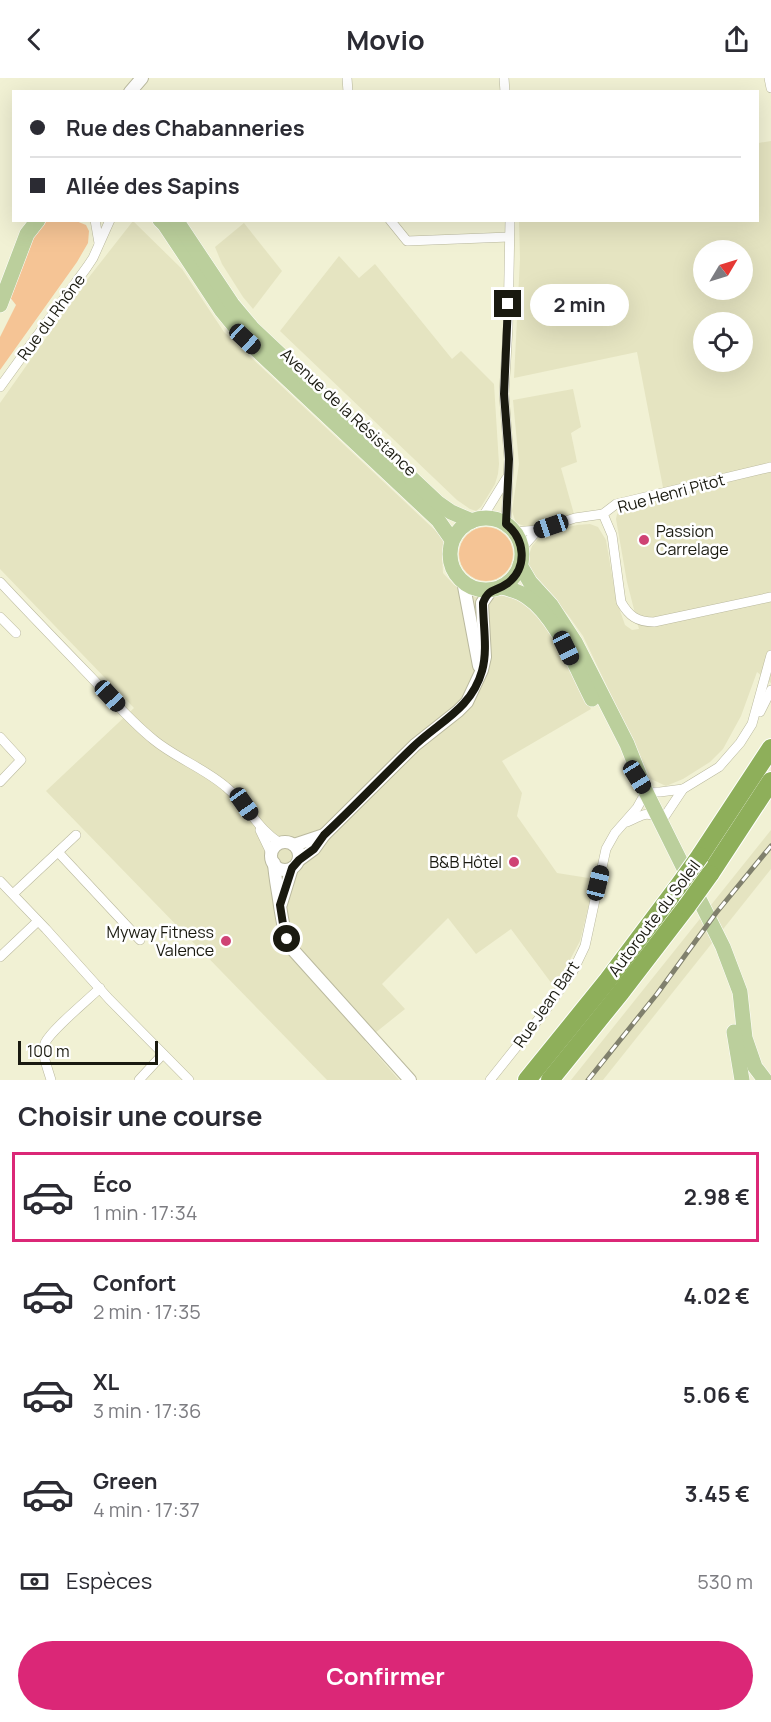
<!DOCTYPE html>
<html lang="fr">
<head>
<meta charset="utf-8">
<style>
  :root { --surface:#fff; --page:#f7f7f7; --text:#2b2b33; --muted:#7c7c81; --line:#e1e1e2; --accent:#db2777 }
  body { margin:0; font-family:Manrope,sans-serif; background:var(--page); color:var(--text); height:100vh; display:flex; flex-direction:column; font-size:22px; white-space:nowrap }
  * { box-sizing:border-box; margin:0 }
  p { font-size:20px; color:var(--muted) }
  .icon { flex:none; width:33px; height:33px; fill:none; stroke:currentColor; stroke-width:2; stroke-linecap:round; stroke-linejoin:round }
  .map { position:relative; height:1002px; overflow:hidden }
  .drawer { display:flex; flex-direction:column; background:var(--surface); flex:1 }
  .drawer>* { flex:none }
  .top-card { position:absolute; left:12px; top:12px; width:747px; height:132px; border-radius:0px; box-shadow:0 6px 24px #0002; display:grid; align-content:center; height:132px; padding:0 18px; background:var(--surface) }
  .needle { width:39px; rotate:52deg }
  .controls { position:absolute; left:693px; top:162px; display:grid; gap:12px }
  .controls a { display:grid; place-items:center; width:60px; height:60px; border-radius:50%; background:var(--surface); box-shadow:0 6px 24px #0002; font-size:30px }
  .scale { position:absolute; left:18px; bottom:15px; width:140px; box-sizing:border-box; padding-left:6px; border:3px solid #1a1a10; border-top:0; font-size:16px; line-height:21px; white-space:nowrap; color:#1a1a10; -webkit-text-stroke:4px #fff; paint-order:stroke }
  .end { position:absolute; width:27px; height:27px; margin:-14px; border:8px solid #1a1a10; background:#fff; box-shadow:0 0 0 3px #fff }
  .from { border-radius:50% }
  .bubble { position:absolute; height:42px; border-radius:21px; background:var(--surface); box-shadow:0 6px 24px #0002; font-size:20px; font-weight:700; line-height:42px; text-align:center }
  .car { position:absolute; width:18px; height:36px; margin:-18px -9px; border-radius:8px; box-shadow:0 0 4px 2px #0007; background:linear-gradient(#222 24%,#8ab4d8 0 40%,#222 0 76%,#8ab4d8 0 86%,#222 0) }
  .top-card b { display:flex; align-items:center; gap:21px; height:57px; font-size:22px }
  .top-card b+b { border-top:2px solid var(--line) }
  .top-card i { width:15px; height:15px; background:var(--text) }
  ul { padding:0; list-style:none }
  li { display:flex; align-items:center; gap:18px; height:90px; margin:0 12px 9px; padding:0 6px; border:3px solid transparent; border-radius:0px }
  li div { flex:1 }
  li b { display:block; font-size:22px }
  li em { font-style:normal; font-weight:700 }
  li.active { border-color:var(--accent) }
  li>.icon { width:54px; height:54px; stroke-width:1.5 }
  h2 { padding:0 18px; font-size:27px; line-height:72px }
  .pay { display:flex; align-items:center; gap:15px; height:66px; padding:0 18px; font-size:22px }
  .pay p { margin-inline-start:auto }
  .button { display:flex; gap:12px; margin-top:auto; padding:12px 18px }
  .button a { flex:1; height:69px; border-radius:36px; background:var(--accent); color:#fff; font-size:24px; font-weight:700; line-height:69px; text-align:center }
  header { display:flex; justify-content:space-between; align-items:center; height:78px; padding:0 18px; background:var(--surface); font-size:27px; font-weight:700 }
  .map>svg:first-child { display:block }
  .built { fill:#e5e4c1; fill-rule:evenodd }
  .green { fill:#f5c495 }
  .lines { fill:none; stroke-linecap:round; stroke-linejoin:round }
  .minor-casing { stroke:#bab99e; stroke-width:10 }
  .tertiary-casing { stroke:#bab99e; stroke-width:14 }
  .primary-casing { stroke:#fff; stroke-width:16 }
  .motorway-casing { stroke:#fff; stroke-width:20 }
  .minor { stroke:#fff; stroke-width:9 }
  .tertiary { stroke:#fff; stroke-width:12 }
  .primary { stroke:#bbcf9c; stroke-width:15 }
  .motorway { stroke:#8eaf5a; stroke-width:18 }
  .rail-casing { stroke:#80806d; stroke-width:5 }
  .rail { stroke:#fff; stroke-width:3; stroke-dasharray:9; stroke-linecap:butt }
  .motorway-bridge-casing { stroke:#fff; stroke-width:20; stroke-linecap:butt }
  .motorway-bridge { stroke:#8eaf5a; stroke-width:18 }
  .route { stroke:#1a1a10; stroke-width:8 }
  .poi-dot { fill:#cf4374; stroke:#fff; stroke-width:2 }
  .labels { text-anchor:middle; stroke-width:5; stroke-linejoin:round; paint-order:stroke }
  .street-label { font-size:16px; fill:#1a1a10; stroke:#fff }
  .poi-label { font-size:16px; fill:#1a1a10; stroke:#fff; text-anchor:end }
</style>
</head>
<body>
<header><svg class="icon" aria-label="back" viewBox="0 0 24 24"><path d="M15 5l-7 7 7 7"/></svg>Movio<svg class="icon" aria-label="share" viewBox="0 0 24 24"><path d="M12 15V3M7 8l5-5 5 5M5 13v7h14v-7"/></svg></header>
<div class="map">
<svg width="771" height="1002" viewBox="0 0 771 1002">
  <rect width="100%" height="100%" fill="#f1f1d4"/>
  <g class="built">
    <path d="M771,63v542l-14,-11 -16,44 -18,33 -13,13 -27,17 -17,7 -15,-7 -68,-143 -15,-21 -39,-45 -2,-9 5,-15 6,-7 10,-7 29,-7 13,-1 8,3 8,13 10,59 9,26 7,5 7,-1 -12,-47 -11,-63 1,-5 5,-4 43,-12 -28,-146 -123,26 6,-119 -1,-38 239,-1v-77zM704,172h38v40h-38zM704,244h38v40h-38z"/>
    <path d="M133,143l49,48 42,63 213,200 7,10 -2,12 1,19 11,12 12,6 23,9 13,-6 16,5 13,9 24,33 36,68 -89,52 20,32 -5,23 40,57 38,6 -15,62 -25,47 -44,-59 -35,25 -28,-36 -66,66 23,25 -40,32 34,39h-72l-281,-289 88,-83 -134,-139v-166l86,-122z"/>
    <path d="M244,145l38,48 -29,38 -10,-12 -21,-33 -7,-17z"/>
    <path d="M339,178l20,22 16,-14 77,95 9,-8 33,33 5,80 -1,10 -3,10 -14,23 -5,4 -6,-2 -13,-9 -177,-169z"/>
    <path d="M573,311l8,38 -10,6 6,29 -16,6 13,46 -47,13 -11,-4 -4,-12 7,-47 -6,-64z"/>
    <path d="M771,752v39l-168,211h-32z"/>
  </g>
  <g class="green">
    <path d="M45,143h31l10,4 3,6 -1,12 -11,19 -77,108v-33l16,-32 -7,-9 24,-61z"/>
    <circle cx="486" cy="476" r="27"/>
  </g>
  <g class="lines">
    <defs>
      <g id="minor">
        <path d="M347,0l1,14"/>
        <path d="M504,0l1,14"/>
        <path d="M769,0l2,10"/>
        <path d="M95,142l4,23"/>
        <path d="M390,142l17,21 102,-4"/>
        <path d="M0,309l87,-120 6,-9 17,-38"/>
        <path d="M603,436l9,21 9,67c8,14 16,20 33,20l117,-25"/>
        <path d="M482,440l24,-39"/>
        <path d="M506,446l3,-65 -5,-65 4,-67 2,-107"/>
        <path d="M514,454l24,-2 37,-12 28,-4 13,-10 155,-37"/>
        <path d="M521,471l17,-19"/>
        <path d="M0,504c29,31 59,62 89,93 21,22 41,46 65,65 22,18 50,28 72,47 21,17 31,42 54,56"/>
        <path d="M0,539l16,16"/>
        <path d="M760,634l11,-22"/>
        <path d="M0,659l21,23 -21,22"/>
        <path d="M627,744c14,-5 16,-12 32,-4"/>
        <path d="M661,744l22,-33 36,-22 21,-24 12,-19 19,-69"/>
        <path d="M260,752l12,25"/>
        <path d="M58,774l82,88"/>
        <path d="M0,803l46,48 63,70 80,81"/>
        <path d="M13,816l63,-59"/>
        <path d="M0,879l38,-36"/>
        <path d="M51,1002c-3,-11 -10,-26 -6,-37 6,-13 44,-44 55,-55"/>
        <path d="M139,1002l24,-26"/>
        <path d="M490,1002l55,-69 28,-40 12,-25 21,-97 9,-16 22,-25 9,-16h14l23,-3"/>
      </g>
      <g id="tertiary">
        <path d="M130,14l12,-14"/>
        <path d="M463,503l16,85"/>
        <circle cx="285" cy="778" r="14"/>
        <path d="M294,767l30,-10"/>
        <path d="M299,782l15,-11 10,-14 91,-90 43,-34 9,-9 15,-32 3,-13 -3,-54 9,-13"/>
        <path d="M274,785c1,15 4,28 6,43 3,18 4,29 14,45l116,129"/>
        <path d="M281,826l11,-36"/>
      </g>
      <g id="primary">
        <path d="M160,142l5,5 57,86 23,28 193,181 14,20"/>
        <path d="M176,142l56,84 21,25 185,174 13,9 21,9"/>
        <path d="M0,227l27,-71 11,-14"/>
        <circle cx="486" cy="476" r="36"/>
        <path d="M520,487l10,17 21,23 24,37 52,102 19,48 77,155 17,45 5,46 10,29 10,13"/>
        <path d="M501,509c9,2 18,4 26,10 29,19 49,71 65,102"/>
        <path d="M734,954l8,48"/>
      </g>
      <g id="motorway">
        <path d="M700,778l71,-108"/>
        <path d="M710,796l61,-93"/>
        <path d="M527,1002l81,-100 69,-92"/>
        <path d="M550,1002l71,-88 66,-86"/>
      </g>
    </defs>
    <use href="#minor" class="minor-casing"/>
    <use href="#tertiary" class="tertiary-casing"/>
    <use href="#primary" class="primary-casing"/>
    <use href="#motorway" class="motorway-casing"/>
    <use href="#minor" class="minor"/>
    <use href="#tertiary" class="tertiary"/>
    <use href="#primary" class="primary"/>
    <use href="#motorway" class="motorway"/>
    <defs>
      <path id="rail" d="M588,1002l69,-86 59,-81 55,-67"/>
    </defs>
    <use href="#rail" class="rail-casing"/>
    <use href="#rail" class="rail"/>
    <defs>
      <g id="motorway-bridge">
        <path d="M677,810l23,-32"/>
        <path d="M687,828l23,-32"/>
      </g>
    </defs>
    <use href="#motorway-bridge" class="motorway-bridge-casing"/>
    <use href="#motorway-bridge" class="motorway-bridge"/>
  </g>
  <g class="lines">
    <path class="route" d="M287,861l-4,-15 -3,-19 12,-37 7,-8 15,-11 10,-14c30,-28 58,-58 88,-87 26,-26 59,-38 70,-77 6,-21 1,-46 1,-68 6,-16 13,-11 25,-20 20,-16 17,-44 -2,-59l3,-65 -5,-65 4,-90"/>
  </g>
  <g class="poi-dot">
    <circle cx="644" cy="462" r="6"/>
    <circle cx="514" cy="784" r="6"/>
    <circle cx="226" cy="863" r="6"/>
  </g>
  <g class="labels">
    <g class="street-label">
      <text transform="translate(51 239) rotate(-54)" y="6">Rue du Rhône</text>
      <text transform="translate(349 334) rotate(43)" y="6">Avenue de la Résistance</text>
      <text transform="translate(671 415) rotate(-15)" y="6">Rue Henri Pitot</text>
      <text transform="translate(654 840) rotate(-53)" y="6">Autoroute du Soleil</text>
      <text transform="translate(546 926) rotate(-55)" y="6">Rue Jean Bart</text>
    </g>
    <g class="poi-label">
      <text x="656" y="459" text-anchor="start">Passion<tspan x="656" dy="18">Carrelage</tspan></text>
      <text x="502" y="790">B&amp;B Hôtel</text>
      <text x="214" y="860">Myway Fitness<tspan x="214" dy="18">Valence</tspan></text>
    </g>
  </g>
</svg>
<div class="controls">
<a><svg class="needle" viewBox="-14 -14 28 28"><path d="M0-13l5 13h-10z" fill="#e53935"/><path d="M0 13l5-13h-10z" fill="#7c7c81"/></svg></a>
<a><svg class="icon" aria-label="locate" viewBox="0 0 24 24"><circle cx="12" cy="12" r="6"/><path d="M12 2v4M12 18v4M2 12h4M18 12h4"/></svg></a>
</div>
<div class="scale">100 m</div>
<i class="end from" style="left:287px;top:861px"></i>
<i class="end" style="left:508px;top:226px"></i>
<div class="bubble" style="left:530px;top:206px;width:99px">2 min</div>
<i class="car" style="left:245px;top:261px;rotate:133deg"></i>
<i class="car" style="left:551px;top:448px;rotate:251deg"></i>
<i class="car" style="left:566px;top:570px;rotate:154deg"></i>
<i class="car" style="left:110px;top:618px;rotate:137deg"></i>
<i class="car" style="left:637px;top:699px;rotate:148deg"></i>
<i class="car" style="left:244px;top:726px;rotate:145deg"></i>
<i class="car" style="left:598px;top:805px;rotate:14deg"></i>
<div class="top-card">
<b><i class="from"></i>Rue des Chabanneries</b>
<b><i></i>Allée des Sapins</b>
</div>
</div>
<section class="drawer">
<h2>Choisir une course</h2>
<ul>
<li class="active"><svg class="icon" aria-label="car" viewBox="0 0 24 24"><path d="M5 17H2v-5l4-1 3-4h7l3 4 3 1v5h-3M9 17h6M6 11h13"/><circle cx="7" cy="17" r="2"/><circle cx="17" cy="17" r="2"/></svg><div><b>Éco</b><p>1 min · 17:34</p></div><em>2.98 €</em></li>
<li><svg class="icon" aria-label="car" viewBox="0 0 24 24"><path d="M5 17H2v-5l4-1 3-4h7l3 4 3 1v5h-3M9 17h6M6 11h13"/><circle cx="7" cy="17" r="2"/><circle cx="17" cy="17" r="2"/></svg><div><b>Confort</b><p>2 min · 17:35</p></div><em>4.02 €</em></li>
<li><svg class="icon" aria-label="car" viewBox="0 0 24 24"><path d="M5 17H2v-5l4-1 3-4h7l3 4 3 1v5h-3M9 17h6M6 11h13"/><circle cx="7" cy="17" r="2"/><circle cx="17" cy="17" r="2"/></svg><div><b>XL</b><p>3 min · 17:36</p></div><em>5.06 €</em></li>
<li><svg class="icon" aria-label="car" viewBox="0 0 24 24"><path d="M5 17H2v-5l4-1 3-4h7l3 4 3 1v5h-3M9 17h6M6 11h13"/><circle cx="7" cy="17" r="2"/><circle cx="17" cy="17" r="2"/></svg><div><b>Green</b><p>4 min · 17:37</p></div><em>3.45 €</em></li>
</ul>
<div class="pay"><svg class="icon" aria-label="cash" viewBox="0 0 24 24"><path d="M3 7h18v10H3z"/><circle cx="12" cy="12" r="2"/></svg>Espèces<p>530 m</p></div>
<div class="button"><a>Confirmer</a></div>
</section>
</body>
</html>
